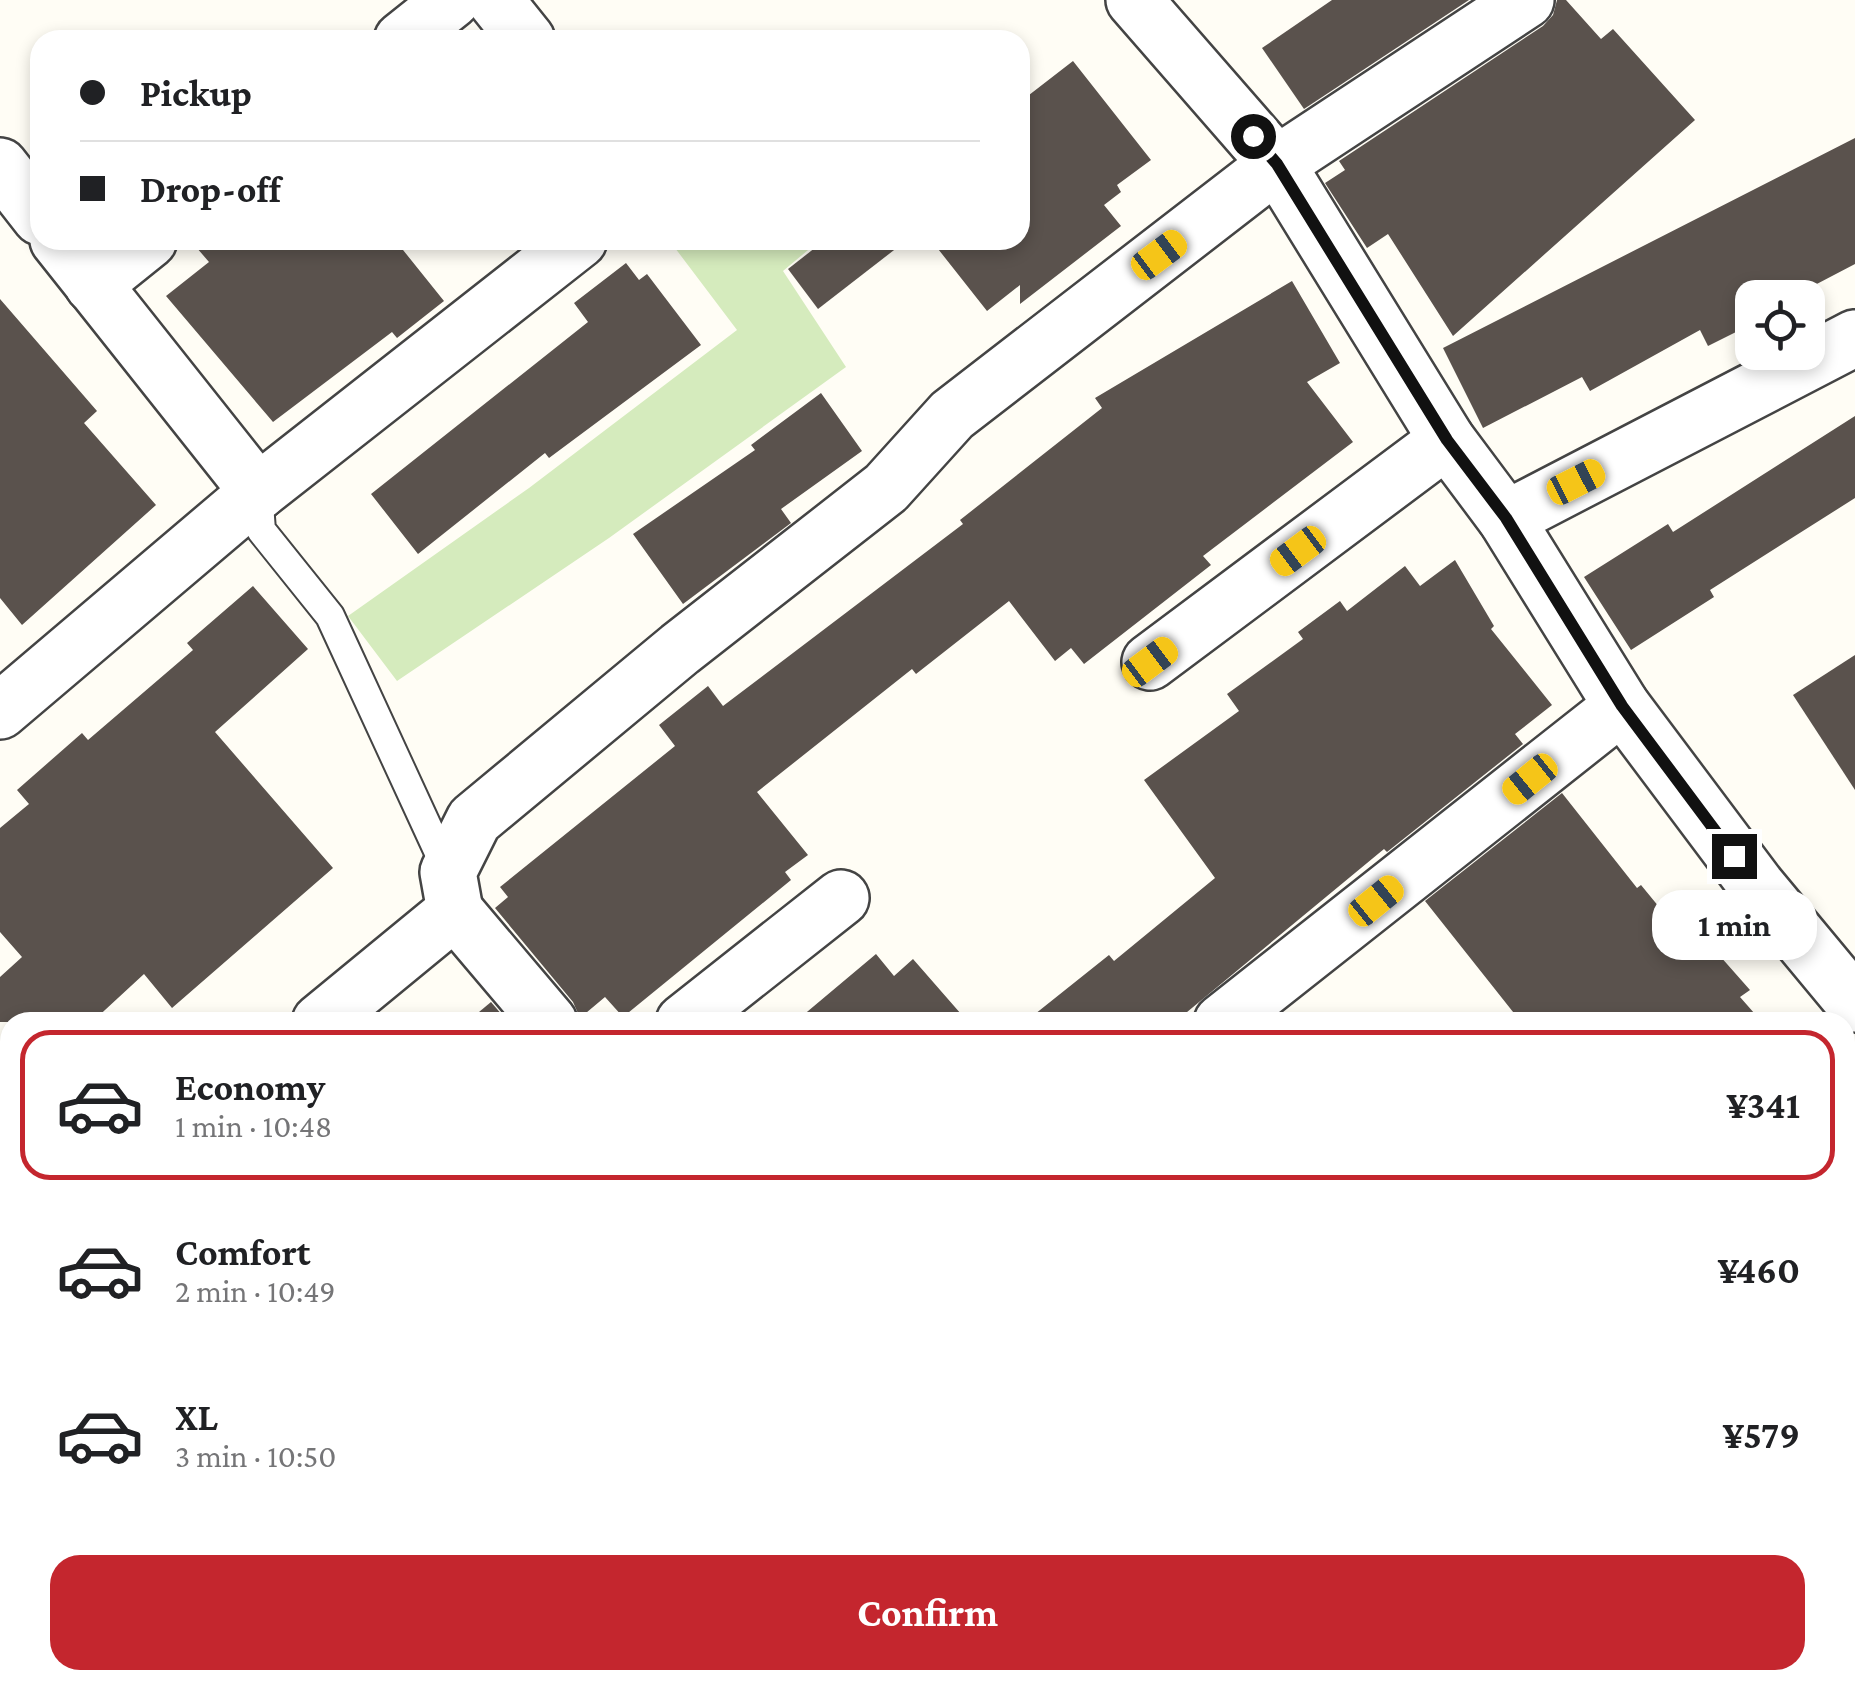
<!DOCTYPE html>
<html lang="en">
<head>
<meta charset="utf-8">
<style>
  :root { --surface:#fff; --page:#f2f2f2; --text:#202124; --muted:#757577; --line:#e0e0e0; --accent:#c4262e }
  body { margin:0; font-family:"Crimson Pro",serif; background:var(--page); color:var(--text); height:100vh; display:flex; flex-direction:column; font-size:38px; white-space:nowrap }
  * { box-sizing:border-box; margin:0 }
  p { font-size:32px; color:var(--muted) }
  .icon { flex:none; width:55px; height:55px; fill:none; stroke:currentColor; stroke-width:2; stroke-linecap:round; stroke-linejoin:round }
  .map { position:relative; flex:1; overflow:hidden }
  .sheet { position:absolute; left:0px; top:1012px; width:1855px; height:678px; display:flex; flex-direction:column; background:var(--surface); border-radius:30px 30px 0 0; box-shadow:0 5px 15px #0003 }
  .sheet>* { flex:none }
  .top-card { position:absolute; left:30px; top:30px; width:1000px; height:220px; border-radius:30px; box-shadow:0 5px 15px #0003; display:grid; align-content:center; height:220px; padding:0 50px; background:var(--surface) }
  .fabs { position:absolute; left:1735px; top:280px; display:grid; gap:20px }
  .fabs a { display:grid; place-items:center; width:90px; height:90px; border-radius:20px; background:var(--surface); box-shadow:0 5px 15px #0003; font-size:50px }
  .end { position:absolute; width:45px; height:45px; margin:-22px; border:12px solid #111; background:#fff; box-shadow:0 0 0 5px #fff }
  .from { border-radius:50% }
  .bubble { position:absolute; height:70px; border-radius:30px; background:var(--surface); box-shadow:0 5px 15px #0003; font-size:32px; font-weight:700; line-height:70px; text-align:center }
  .car { position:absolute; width:30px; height:60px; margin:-30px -15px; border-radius:12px; box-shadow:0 0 8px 2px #0007; background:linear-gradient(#f5c518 24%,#345 0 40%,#f5c518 0 76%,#345 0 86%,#f5c518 0) }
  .top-card b { display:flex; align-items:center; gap:35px; height:95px; font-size:38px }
  .top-card b+b { border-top:2px solid var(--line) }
  .top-card i { width:25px; height:25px; background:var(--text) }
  ul { padding:18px 0 0; list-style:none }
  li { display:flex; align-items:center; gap:30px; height:150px; margin:0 20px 15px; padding:0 30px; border:5px solid transparent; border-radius:30px }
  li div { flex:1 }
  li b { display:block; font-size:38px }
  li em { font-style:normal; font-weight:700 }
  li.on { border-color:var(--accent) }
  li>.icon { width:90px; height:90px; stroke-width:1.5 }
  .primary-button { display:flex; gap:20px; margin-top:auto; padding:20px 50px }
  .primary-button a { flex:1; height:115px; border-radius:30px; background:var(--accent); color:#fff; font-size:40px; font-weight:700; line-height:115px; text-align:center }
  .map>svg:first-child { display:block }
  .green { fill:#d5ebbd }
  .building { fill:#5a524d }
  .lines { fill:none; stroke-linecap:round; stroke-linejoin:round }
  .lane-casing { stroke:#444; stroke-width:32 }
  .street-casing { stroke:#444; stroke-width:60 }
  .secondary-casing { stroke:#333; stroke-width:60 }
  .lane { stroke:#fff; stroke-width:28 }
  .street { stroke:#fff; stroke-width:55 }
  .secondary { stroke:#fff6b0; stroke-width:55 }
  .route { stroke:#111; stroke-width:12 }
</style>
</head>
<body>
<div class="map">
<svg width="1855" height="1688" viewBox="0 0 1855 1688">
  <rect width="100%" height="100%" fill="#fffdf5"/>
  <path class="green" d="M669,240h151l-37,31 63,96 -237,171 -212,143 -49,-65 181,-128 208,-158z"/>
  <g class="building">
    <path d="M1332,0h137l-165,109 -42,-61z"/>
    <path d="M1557,0h9l35,39 12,-10 82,91 -242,216 -65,-102 -21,14 -42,-65 20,-13 -6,-9 204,-135 10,-11z"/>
    <path d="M1073,61l78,99 -34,25 4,7 -17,13 17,21 -101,78v-19l-33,26 -56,-71h89v-138z"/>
    <path d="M1855,138v126l-65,34h-38v26l-44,22 -8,-16 -110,61 -8,-14 -99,51 -40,-80z"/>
    <path d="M190,240h205l49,61 -47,37 -5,-6 -119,90 -107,-126 43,-34z"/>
    <path d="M825,240h82l-89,69 -30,-40z"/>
    <path d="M626,263l13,17 8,-6 54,71 -152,113 -4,-5 -127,101 -47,-60 217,-172 -14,-19z"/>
    <path d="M1292,281l48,82 -33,19 46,60 -150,114 8,9 -127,99 -13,-16 -16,13 -46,-60 -93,73 -4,-5 -155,123 51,63 -23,17 6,8 -168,137 -18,-20 -25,21 -7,-16 -78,-94 13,-11 -8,-10 175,-141 -16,-21 49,-39 15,20 240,-182 -3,-4 142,-112 -7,-10z"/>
    <path d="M0,299l97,112 -13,12 72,82 -134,120 -22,-27z"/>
    <path d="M821,393l41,58 -81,58 10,14 -108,81 -50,-70 122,-84 -4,-5z"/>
    <path d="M1855,416v82l-145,92 4,7 -83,53 -47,-73 84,-53 5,8z"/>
    <path d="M1455,560l39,66 -3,3 61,76 -37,29 8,10 -136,108 -3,-3 -209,173h-150l84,-67 5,6 101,-83 -71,-98 95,-69 -12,-17 76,-55 -5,-7 42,-31 7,10 58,-45 15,20z"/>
    <path d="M253,586l55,63 -93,83 118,136 -161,140 -28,-34 -52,48h-92v-45l22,-20 -22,-25v-104l29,-24 -12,-14 65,-57 6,7 105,-90 -6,-7z"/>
    <path d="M1855,655v135l-62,-95z"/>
    <path d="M1562,793l75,95 4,-3 23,28 10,-9 76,86 -10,7 22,25h-241l-96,-121z"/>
    <path d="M876,954l18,22 19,-17 55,63h-173z"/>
    <path d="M491,1002l17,20h-41z"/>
  </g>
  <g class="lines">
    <defs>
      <g id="lane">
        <path d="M258,492l3,38 69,86 118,256"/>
        <path d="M568,1680l5,8"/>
      </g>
      <g id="street">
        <path d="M495,0l32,40"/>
        <path d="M1134,0l143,164 170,276 59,79 116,187 135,180 98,118"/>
        <path d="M402,40l50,-40"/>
        <path d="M0,166l40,51"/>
        <path d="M58,240l200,252"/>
        <path d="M93,285l56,-45"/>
        <path d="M1506,519l349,-181"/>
        <path d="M1150,662l297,-222"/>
        <path d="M0,711l258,-219 321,-252"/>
        <path d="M455,911l94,111"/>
        <path d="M320,1022l135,-111 -7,-39 26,-52 206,-171 206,-161 66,-73 325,-251 249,-164"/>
        <path d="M684,1022l157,-124"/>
        <path d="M1222,1022l400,-316"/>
        <path d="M0,1104l10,14"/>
        <path d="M0,1275l10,-8"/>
        <path d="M0,1600l10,15"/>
        <path d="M54,1680l6,8"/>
      </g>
      <g id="secondary">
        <path d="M1845,1124l10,-9"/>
        <path d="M1236,1688l8,-8"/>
      </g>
    </defs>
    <use href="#lane" class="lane-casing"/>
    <use href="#street" class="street-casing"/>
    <use href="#secondary" class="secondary-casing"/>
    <use href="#lane" class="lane"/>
    <use href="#street" class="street"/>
    <use href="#secondary" class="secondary"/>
  </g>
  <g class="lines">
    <path class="route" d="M1253,136l24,28 170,276 59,78 116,188 112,150"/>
  </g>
</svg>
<div class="fabs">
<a><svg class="icon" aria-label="locate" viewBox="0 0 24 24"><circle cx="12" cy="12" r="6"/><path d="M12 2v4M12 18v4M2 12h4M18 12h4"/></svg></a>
</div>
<i class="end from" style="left:1253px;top:136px"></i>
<i class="end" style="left:1734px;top:856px"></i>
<div class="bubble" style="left:1652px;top:890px;width:165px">1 min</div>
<i class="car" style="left:1159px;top:255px;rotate:53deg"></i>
<i class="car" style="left:1576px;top:482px;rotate:63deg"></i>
<i class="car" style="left:1298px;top:551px;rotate:233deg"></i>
<i class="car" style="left:1150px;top:662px;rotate:53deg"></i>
<i class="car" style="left:1530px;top:779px;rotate:231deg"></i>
<i class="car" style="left:1376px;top:901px;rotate:51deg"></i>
<div class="top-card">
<b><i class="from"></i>Pickup</b>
<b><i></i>Drop-off</b>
</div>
<section class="sheet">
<ul>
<li class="on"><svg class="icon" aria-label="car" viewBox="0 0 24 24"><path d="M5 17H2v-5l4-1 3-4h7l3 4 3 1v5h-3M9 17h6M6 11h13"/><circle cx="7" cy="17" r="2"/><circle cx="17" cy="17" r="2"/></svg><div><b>Economy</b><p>1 min · 10:48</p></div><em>¥341</em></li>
<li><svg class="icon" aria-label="car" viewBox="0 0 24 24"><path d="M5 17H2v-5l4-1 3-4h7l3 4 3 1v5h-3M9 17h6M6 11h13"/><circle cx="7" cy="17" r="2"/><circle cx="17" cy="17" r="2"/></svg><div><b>Comfort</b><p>2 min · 10:49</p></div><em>¥460</em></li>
<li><svg class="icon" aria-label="car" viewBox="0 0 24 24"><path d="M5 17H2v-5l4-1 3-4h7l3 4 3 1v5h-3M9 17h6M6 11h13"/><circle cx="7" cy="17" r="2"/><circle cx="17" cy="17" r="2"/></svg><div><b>XL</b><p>3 min · 10:50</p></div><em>¥579</em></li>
</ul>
<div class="primary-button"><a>Confirm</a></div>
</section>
</div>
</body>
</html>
